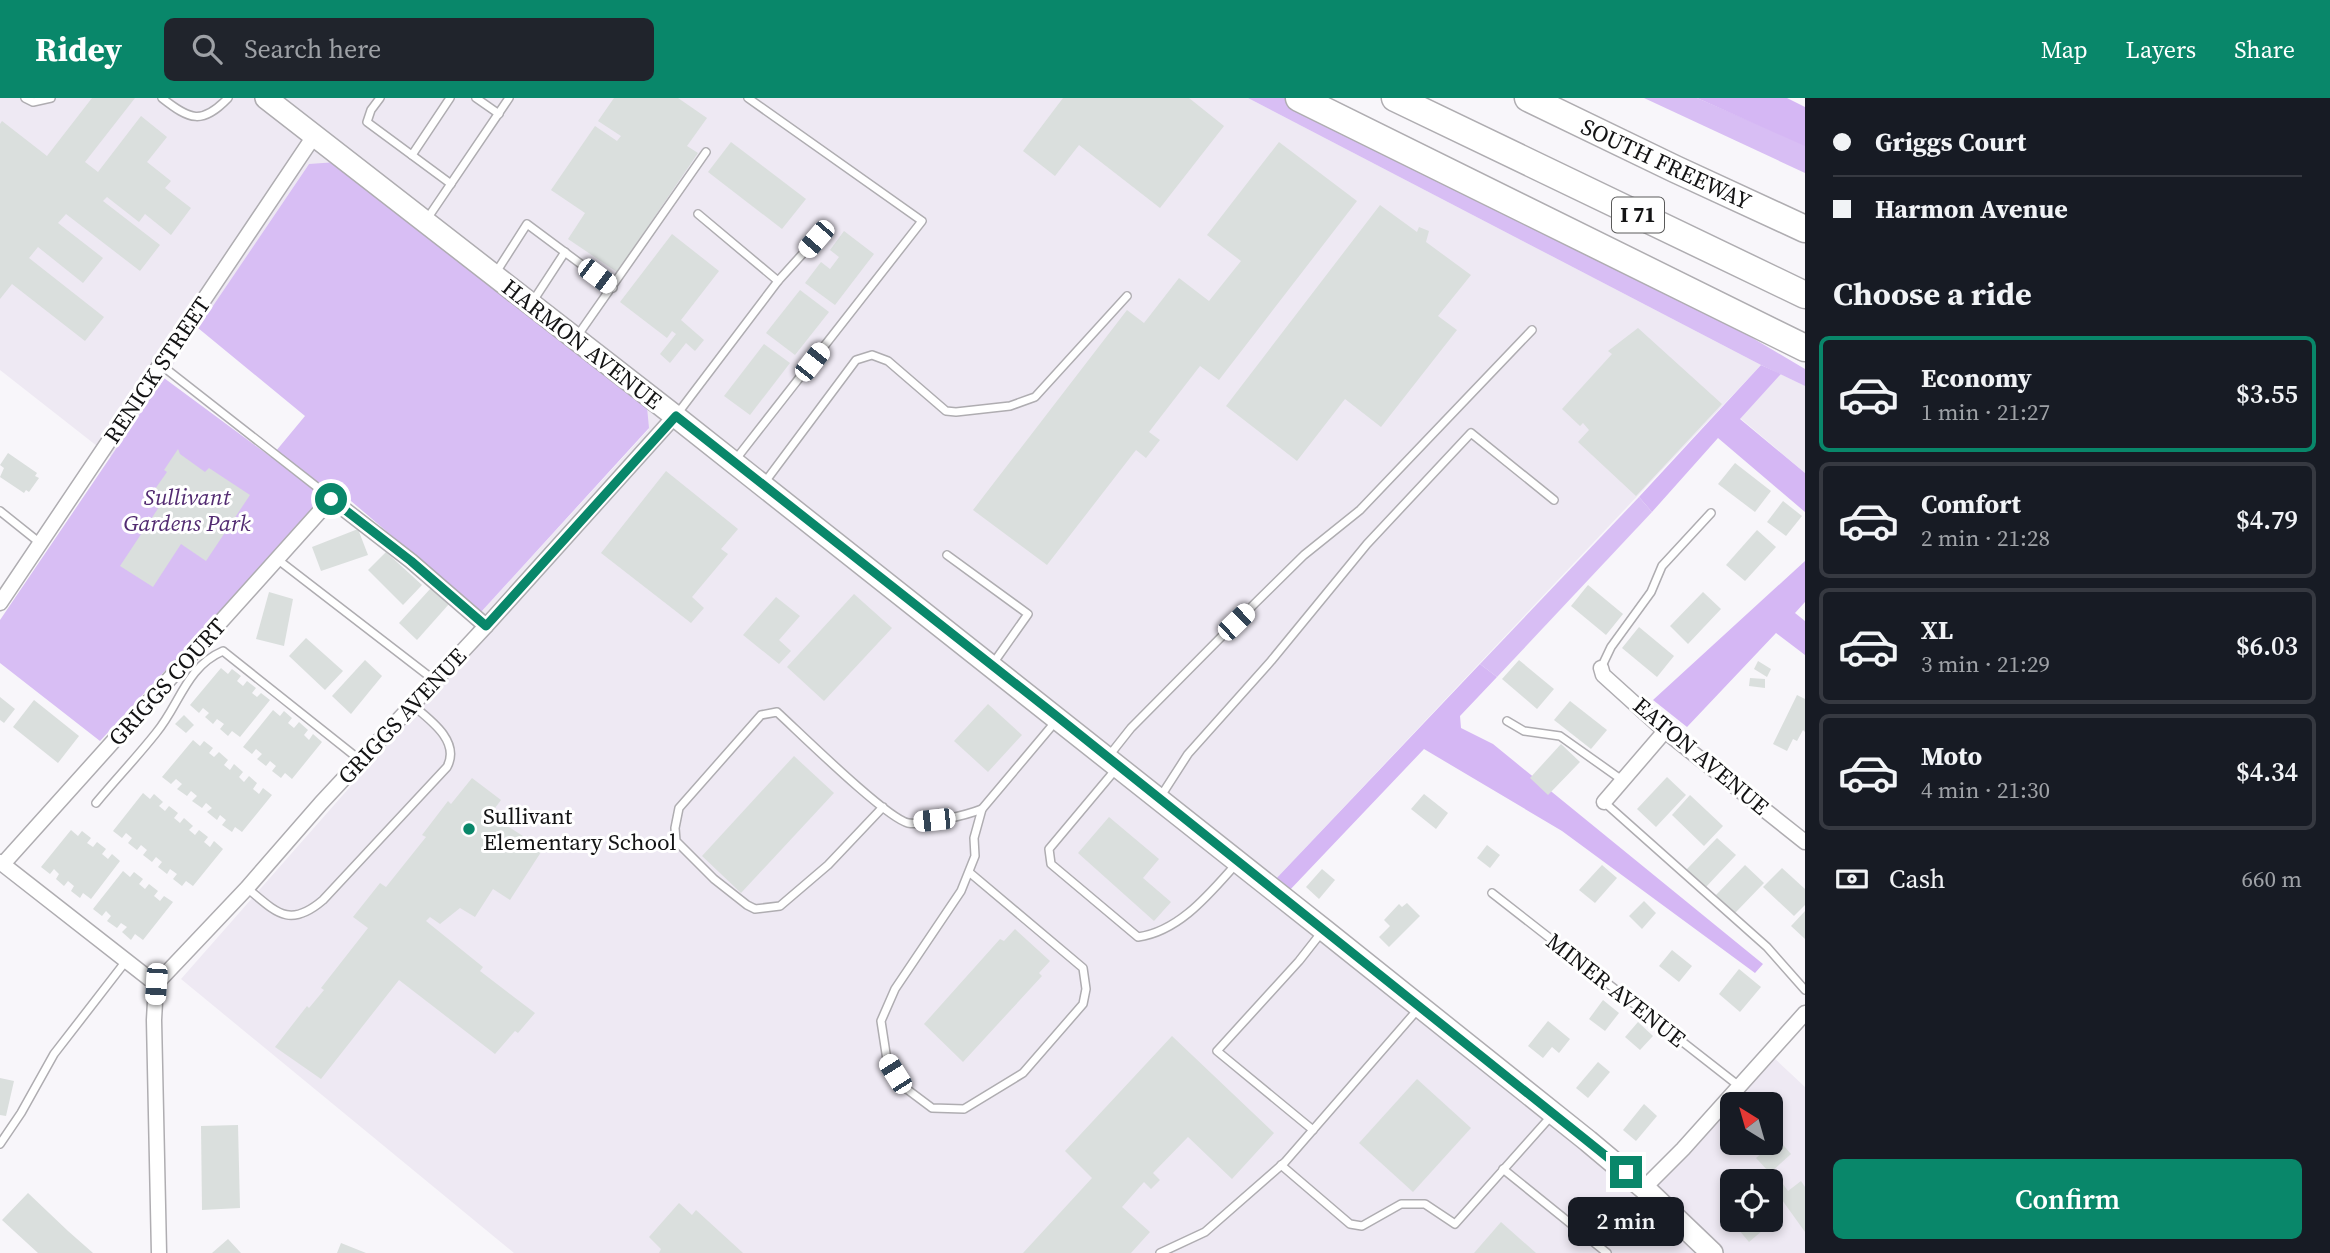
<!DOCTYPE html>
<html lang="en">
<head>
<meta charset="utf-8">
<style>
  :root { --surface:#171b24; --page:#20242c; --text:#f1f3f6; --muted:#9ea1a6; --line:#363941; --accent:#09876a }
  body { margin:0; font-family:"Source Serif 4",serif; background:var(--page); color:var(--text); height:100vh; display:flex; flex-direction:column; font-size:26px; white-space:nowrap }
  * { box-sizing:border-box; margin:0 }
  p { font-size:23px; color:var(--muted) }
  .icon { flex:none; width:38px; height:38px; fill:none; stroke:currentColor; stroke-width:2; stroke-linecap:round; stroke-linejoin:round }
  .map { position:relative; flex:1; overflow:hidden }
  .drawer { display:flex; flex-direction:column; background:var(--surface); width:525px }
  .drawer>* { flex:none }
  .top-card { display:grid; align-content:center; height:154px; padding:0 28px; background:var(--surface) }
  .needle { width:46px; rotate:323deg }
  .fabs { position:absolute; left:1720px; top:994px; display:grid; gap:14px }
  .fabs a { display:grid; place-items:center; width:63px; height:63px; border-radius:10px; background:var(--surface); box-shadow:0 4px 10px #0003; font-size:35px }
  .end { position:absolute; width:32px; height:32px; margin:-16px; border:9px solid #09876a; background:#fff; box-shadow:0 0 0 4px #fff }
  .from { border-radius:50% }
  .bubble { position:absolute; height:49px; border-radius:10px; background:var(--surface); box-shadow:0 4px 10px #0003; font-size:23px; font-weight:600; line-height:49px; text-align:center }
  .car { position:absolute; width:21px; height:42px; margin:-21px -10px; border-radius:9px; box-shadow:0 0 5px 2px #0007; background:linear-gradient(#fff 24%,#345 0 40%,#fff 0 76%,#345 0 86%,#fff 0) }
  .top-card b { display:flex; align-items:center; gap:24px; height:66px; font-size:26px }
  .top-card b+b { border-top:2px solid var(--line) }
  .top-card i { width:18px; height:18px; background:var(--text) }
  ul { padding:0; list-style:none }
  li { display:flex; align-items:center; gap:21px; height:116px; margin:0 14px 10px; padding:0 14px; border:4px solid var(--line); border-radius:10px }
  li div { flex:1 }
  li b { display:block; font-size:26px }
  li em { font-style:normal; font-weight:600 }
  li.current { border-color:var(--accent) }
  li>.icon { width:63px; height:63px; stroke-width:1.5 }
  h2 { padding:0 28px; font-size:32px; line-height:84px }
  .pay { display:flex; align-items:center; gap:18px; height:77px; padding:0 28px; font-size:26px }
  .pay p { margin-inline-start:auto }
  .button { display:flex; gap:14px; margin-top:auto; padding:14px 28px }
  .button a { flex:1; height:80px; border-radius:10px; background:var(--accent); color:#fff; font-size:28px; font-weight:600; line-height:80px; text-align:center }
  header { display:flex; align-items:center; gap:42px; box-sizing:border-box; height:98px; padding:0 35px; background:var(--accent); color:#fff }
  header strong { font-size:33px }
  nav { display:flex; gap:38px; margin-inline-start:auto; font-size:24px }
  .search { width:490px; height:63px; background:var(--page); display:flex; align-items:center; gap:18px; box-sizing:border-box; padding:0 24px; border-radius:10px; color:var(--muted); font-size:26px }
  main { display:flex; flex:1; min-height:0 }
  .map>svg:first-child { display:block }
  .built { fill:#eee9f3; fill-rule:evenodd }
  .green { fill:#d8bef4 }
  .forest { fill:#d5b7f4 }
  .building { fill:#dadfdd }
  .lines { fill:none; stroke-linecap:round; stroke-linejoin:round }
  .service-casing { stroke:#afadb1; stroke-width:10 }
  .minor-casing { stroke:#afadb1; stroke-width:17 }
  .secondary-casing { stroke:#afadb1; stroke-width:24 }
  .motorway-casing { stroke:#afadb1; stroke-width:29 }
  .service { stroke:#fff; stroke-width:7 }
  .minor { stroke:#fff; stroke-width:14 }
  .secondary { stroke:#fff; stroke-width:21 }
  .motorway { stroke:#fff; stroke-width:26 }
  .route { stroke:#09876a; stroke-width:9 }
  .poi-dot { fill:#09876a; stroke:#fff; stroke-width:2.5 }
  .labels { text-anchor:middle; stroke-width:6; stroke-linejoin:round; paint-order:stroke }
  .shield { fill:#fff; stroke:#5a5a5a; stroke-width:2 }
  .shield-label { font-size:21px; font-weight:bold; fill:#131314 }
  .street-label { font-size:23px; fill:#131314; stroke:#fff }
  .park-label { font-size:23px; font-style:italic; fill:#522b71; stroke:#fff }
  .poi-label { font-size:23px; fill:#131314; stroke:#fff; text-anchor:start }
</style>
</head>
<body>
<header>
<strong>Ridey</strong>
<div class="search"><svg class="icon" aria-label="search" viewBox="0 0 24 24"><circle cx="10" cy="10" r="6"/><path d="M15 15l6 6"/></svg>Search here</div>
<nav><a>Map</a><a>Layers</a><a>Share</a></nav>
</header>
<main>
<div class="map">
<svg width="1805" height="1155" viewBox="0 0 1805 1155">
  <rect width="100%" height="100%" fill="#f8f6fa"/>
  <g class="built">
    <path d="M0,0h1248l513,267 -488,517 379,308 121,-133 32,30v166h-1291l-333,-274 264,-300 36,-67 168,-183 -340,-265 -198,293 -111,-87zM1732,1006h39v39h-39zM1732,1083h39v39h-39z"/>
    <path d="M1781,276l24,12v87l-65,-55z"/>
  </g>
  <g class="green">
    <path d="M1248,0h67l274,143 216,128v17l-44,-21z"/>
    <path d="M1644,0h53l108,47v28z"/>
    <path d="M337,64l310,245 2,21 -168,184 -130,-111 -26,-3 -225,243 -100,-78v-43l164,-242 107,79 34,-41 -107,-88 111,-164z"/>
    <path d="M1639,399l13,15 -155,165 -17,-13z"/>
  </g>
  <g class="forest">
    <path d="M1697,0h90l18,9v39z"/>
    <path d="M1761,267l20,9 -41,45 65,54v39l-87,-74 -66,74 -13,-15z"/>
    <path d="M1805,463v41l-10,11 10,8v34l-29,-22 -89,94 -34,-27z"/>
    <path d="M1480,566l17,13 -37,39 1,12 32,16 270,220 -8,9 -193,-142 -138,-82 -137,144 -14,-11z"/>
  </g>
  <g class="building">
    <path d="M92,0h43l-50,64 13,10 43,-56 26,21 -20,25 24,19 -6,7 26,20 -20,27 -26,-21 -6,8 -32,-25 -4,4 57,44 -20,26 -74,-57 -8,9 45,35 -20,25 -45,-36 -9,11 75,59 -19,24 -73,-57 -12,15v-175l2,-3 45,35z"/>
    <path d="M614,0h64l29,20 -20,28 11,7 -81,119 -49,-33 17,-26 -34,-23 44,-64 22,15 4,-5 -23,-15z"/>
    <path d="M1063,0h126l35,28 -64,82 -81,-63 -24,31 -32,-25z"/>
    <path d="M731,44l75,57 -24,30 -74,-57z"/>
    <path d="M1279,44l78,59 -138,179 -19,-14 -51,66 11,8 -14,18 -10,-8 -89,115 -74,-55 154,-200 17,13 35,-45 30,23 32,-40 -34,-26z"/>
    <path d="M1380,107l37,27 2,-5 10,4 -3,11 45,33 -33,41 19,14 -76,97 -36,-28 -48,62 -71,-55z"/>
    <path d="M844,133l30,23 -39,51 -30,-22 16,-21 9,7 9,-12 -9,-7z"/>
    <path d="M672,136l47,37 -38,49 23,20 -9,11 -9,-8 -16,20 -10,-9 16,-20 -4,-3 -5,7 -47,-36z"/>
    <path d="M800,192l29,22 -34,43 -29,-22z"/>
    <path d="M1638,230l84,76 -86,92 -58,-54 11,-12 -6,-7 -3,3 -18,-17 50,-55 -4,-3z"/>
    <path d="M764,246l26,19 -40,52 -26,-19z"/>
    <path d="M178,351l2,5 25,18 4,-4 41,27 -44,66 -25,-17 -28,43 -33,-21 39,-59 -11,-8 19,-27 -3,-2z"/>
    <path d="M8,355l29,20 -2,3 4,2 -10,14 -3,-2 -2,3 -24,-16 4,-9 -4,-3z"/>
    <path d="M1735,365l36,28 -16,21 -37,-28z"/>
    <path d="M666,373l72,58 -17,20 7,5 -36,43 12,11 -13,15 -90,-70z"/>
    <path d="M1783,403l19,15 -16,20 -19,-14z"/>
    <path d="M358,431l10,26 -47,16 -9,-24z"/>
    <path d="M1757,432l19,17 -31,34 -19,-16z"/>
    <path d="M386,454l36,33 -19,20 -35,-35z"/>
    <path d="M1588,487l35,29 -17,21 -35,-29z"/>
    <path d="M431,490l18,16 -32,36 -18,-17z"/>
    <path d="M269,494l24,7 -9,47 -28,-7z"/>
    <path d="M1703,494l18,17 -33,35 -18,-18z"/>
    <path d="M854,496l38,34 -68,73 -37,-34z"/>
    <path d="M776,499l24,19 -21,24 12,11 -12,13 -36,-29z"/>
    <path d="M1639,529l35,29 -17,21 -35,-29z"/>
    <path d="M306,540l37,33 -18,19 -36,-34z"/>
    <path d="M365,562l17,16 -31,38 -19,-18z"/>
    <path d="M1519,562l35,29 -17,20 -35,-30z"/>
    <path d="M1758,563l13,8 -4,8 -13,-8z"/>
    <path d="M221,570l7,6 4,-5 9,7 -4,5 6,5 4,-5 9,7 -4,5 5,4 4,-4 9,7 -30,37 -8,-6 -4,5 -8,-7 4,-5 -7,-5 -4,5 -8,-7 4,-4 -6,-5 -4,5 -9,-8z"/>
    <path d="M1750,580l15,1v9l-16,-2z"/>
    <path d="M1797,597l8,4v33l-2,-2 -6,11 -4,-2 -6,12 -14,-7z"/>
    <path d="M0,599l15,12 -11,14 -4,-3z"/>
    <path d="M34,602l45,36 -21,27 -45,-36z"/>
    <path d="M1570,603l37,29 -16,19 -37,-29z"/>
    <path d="M988,606l34,31 -34,37 -34,-31z"/>
    <path d="M273,612l7,6 4,-5 8,7 -4,5 6,5 5,-6 9,8 -4,5 5,5 4,-6 9,8 -30,37 -7,-6 -4,5 -9,-7 4,-5 -6,-5 -4,5 -9,-7 5,-5 -6,-5 -4,5 -9,-7z"/>
    <path d="M184,617l10,10 -8,8 -11,-9z"/>
    <path d="M193,642l7,6 4,-5 9,7 -4,5 5,4 5,-5 9,8 -4,5 6,5 4,-6 9,8 -4,5 5,5 5,-6 8,7 -4,6 6,5 4,-6 9,7 -30,37 -7,-5 -3,5 -10,-7 4,-5 -6,-5 -3,5 -10,-8 5,-4 -6,-5 -4,5 -10,-7 5,-5 -6,-5 -4,5 -10,-7 5,-5 -6,-5 -5,5 -9,-7z"/>
    <path d="M1561,646l19,18 -32,33 -18,-17z"/>
    <path d="M794,658l40,37 -93,100 -39,-37z"/>
    <path d="M1667,679l19,18 -30,32 -19,-18z"/>
    <path d="M472,680l29,22 -9,12 18,13 -1,2 34,22 -33,51 -17,-11 -18,28 -15,-9 -20,16 -10,-7 -4,4 57,46 -3,4 55,42 -17,20 -3,-2 -20,23 -96,-74 -78,99 -46,-32 32,-41 2,2 15,-18 -3,-2 47,-60 -15,-11 27,-34 6,4 40,-50 -4,-2 26,-34 3,3z"/>
    <path d="M143,695l7,6 4,-5 9,8 -4,4 6,5 4,-5 9,7 -4,5 6,5 4,-5 9,8 -4,4 6,5 4,-5 9,7 -4,5 6,5 4,-6 9,8 -30,37 -7,-5 -4,5 -9,-7 4,-5 -7,-5 -3,5 -9,-7 4,-5 -6,-5 -4,5 -9,-7 4,-5 -6,-5 -4,5 -9,-7 4,-5 -6,-5 -4,5 -9,-7z"/>
    <path d="M1424,696l24,19 -12,16 -25,-20z"/>
    <path d="M1690,697l33,31 -19,20 -32,-31z"/>
    <path d="M1109,719l50,42 -16,19 28,24 -17,19 -76,-68z"/>
    <path d="M71,732l7,6 4,-5 9,7 -4,5 6,4 4,-5 9,7 -4,5 6,5 4,-5 8,7 -29,38 -8,-6 -3,5 -9,-7 3,-5 -6,-5 -4,5 -8,-7 3,-5 -5,-5 -4,5 -9,-7z"/>
    <path d="M1717,740l19,17 -31,33 -19,-18z"/>
    <path d="M1487,747l13,10 -10,13 -13,-10z"/>
    <path d="M1602,767l15,13 -22,25 -16,-13z"/>
    <path d="M1745,767l19,18 -29,30 -19,-18z"/>
    <path d="M1782,770l23,21v16l-11,11 -31,-29z"/>
    <path d="M1322,771l13,11 -16,19 -13,-12z"/>
    <path d="M123,773l7,6 4,-5 9,7 -4,5 6,5 4,-5 9,7 -4,5 6,5 4,-5 9,6 -30,38 -8,-6 -4,6 -9,-8 5,-5 -6,-4 -4,5 -10,-7 4,-5 -5,-5 -4,5 -9,-7z"/>
    <path d="M1644,803l12,12 -14,16 -13,-13z"/>
    <path d="M1407,805l13,13 -31,31 -10,-10 11,-11 -6,-6 15,-16 3,3z"/>
    <path d="M1805,813v28l-14,-13z"/>
    <path d="M1015,831l35,32 -11,12 3,3 -79,86 -39,-38 76,-85 4,2z"/>
    <path d="M1672,852l20,16 -13,16 -20,-16z"/>
    <path d="M1739,871l22,18 -21,25 -21,-18z"/>
    <path d="M1603,902l16,13 -14,18 -16,-12z"/>
    <path d="M1548,923l22,18 -11,14 -7,-6 -9,11 -15,-12z"/>
    <path d="M1638,924l15,14 -13,14 -15,-13z"/>
    <path d="M1172,938l102,97 -42,46 -44,-42 -35,36 7,7 -9,9 -7,-7 -22,25 28,25 -19,21h-108l69,-75 -27,-27z"/>
    <path d="M1598,964l12,10 -22,26 -12,-10z"/>
    <path d="M0,980l14,3 -8,35 -6,-1z"/>
    <path d="M1417,981l54,49 -58,64 -54,-49z"/>
    <path d="M1644,1006l13,12 -21,25 -13,-11z"/>
    <path d="M238,1027l2,83 -38,2 -1,-84z"/>
    <path d="M1778,1041l13,15 -21,19 -14,-15z"/>
    <path d="M1801,1083l4,6v45l-30,-42 8,-6 5,7z"/>
    <path d="M28,1095l40,38 25,22h-55l-36,-33z"/>
    <path d="M679,1105l13,12 4,-5 47,43h-84l2,-4 -12,-12z"/>
    <path d="M1748,1122h16l5,5 -20,17 -11,-13z"/>
    <path d="M1501,1124l35,31h-62z"/>
    <path d="M228,1141l13,14h-29z"/>
    <path d="M341,1145l25,10h-29z"/>
  </g>
  <g class="lines">
    <defs>
      <g id="service">
        <path d="M25,0l8,4 18,-4"/>
        <path d="M162,0c28,22 40,27 66,0"/>
        <path d="M380,0l-9,12 -4,12 84,62"/>
        <path d="M476,0l23,16"/>
        <path d="M412,57l38,-57"/>
        <path d="M698,116l80,67"/>
        <path d="M427,121l82,-121"/>
        <path d="M495,176l32,-50 86,64"/>
        <path d="M533,203l32,-49"/>
        <path d="M578,237l128,-183"/>
        <path d="M161,267l170,133"/>
        <path d="M678,315l100,-132 38,-42"/>
        <path d="M736,361l186,-238 -174,-123"/>
        <path d="M765,384l91,-122 16,-5 16,6 58,50 10,1 54,-6 25,-9 92,-101"/>
        <path d="M0,413l40,32"/>
        <path d="M947,457l81,59 -36,51"/>
        <path d="M277,461l157,121"/>
        <path d="M1601,570l10,-21 40,-55 11,-26 49,-53"/>
        <path d="M1507,623l17,10 36,5 62,44"/>
        <path d="M1108,659l23,-29 105,-106 68,-67 56,-45 172,-180"/>
        <path d="M1116,671l-67,80 2,15 87,73c42,-6 72,-44 99,-74"/>
        <path d="M1159,701l29,-45 83,-93 96,-117 104,-111 83,67"/>
        <path d="M1604,704l163,145 38,43"/>
        <path d="M96,705c20,-24 41,-46 60,-70 24,-29 30,-66 67,-82l137,109"/>
        <path d="M883,709l-55,58 -48,41 -25,3 -8,-4 -33,-26 -38,-38 -1,-13 4,-20 82,-93 16,-3c22,20 109,106 131,111 14,3 59,-8 74,-14"/>
        <path d="M969,774l114,96 3,21 -3,15 -60,69 -59,36 -32,-1 -28,-21 -17,-27 -6,-39 14,-32 66,-98 14,-35 -1,-18 8,-29 74,-88"/>
        <path d="M247,790c29,24 42,41 76,12l124,-133c14,-26 -18,-48 -36,-63"/>
        <path d="M1492,795l247,193"/>
        <path d="M1313,1032l-96,-79 82,-90 22,-28"/>
        <path d="M0,1046l21,-31 33,-59 72,-93"/>
        <path d="M1281,1067l69,59 12,2 39,-22h24l30,20 98,-110"/>
        <path d="M1503,1071l104,84"/>
        <path d="M1160,1155l45,-21 80,-70 134,-154"/>
      </g>
      <g id="minor">
        <path d="M0,505l314,-467"/>
        <path d="M1601,570l2,7 62,56 140,111"/>
        <path d="M1604,704l61,-71"/>
        <path d="M0,764l156,122"/>
        <path d="M3,766l328,-365 80,62 75,65"/>
        <path d="M156,886l91,-96 74,-85 165,-177 189,-210"/>
        <path d="M156,886l-2,36 5,233"/>
        <path d="M1644,1090l39,-39 122,-136"/>
      </g>
      <path id="secondary" d="M266,0l409,318 649,514 264,211 56,47 68,65"/>
      <g id="motorway">
        <path d="M1299,0l506,250"/>
        <path d="M1395,0l410,197"/>
        <path d="M1528,0l147,71 130,60"/>
      </g>
    </defs>
    <use href="#service" class="service-casing"/>
    <use href="#minor" class="minor-casing"/>
    <use href="#secondary" class="secondary-casing"/>
    <use href="#motorway" class="motorway-casing"/>
    <use href="#service" class="service"/>
    <use href="#minor" class="minor"/>
    <use href="#secondary" class="secondary"/>
    <use href="#motorway" class="motorway"/>
  </g>
  <g class="lines">
    <path class="route" d="M331,401l80,62 75,65 190,-210 383,302 567,454"/>
  </g>
  <circle class="poi-dot" cx="469" cy="731" r="7"/>
  <g class="labels">
    <rect class="shield" x="1612" y="99.5" width="52" height="35" rx="5"/>
    <g class="shield-label">
      <text x="1638" y="124">I 71</text>
    </g>
    <g class="street-label">
      <text transform="translate(1666 66) rotate(25)" y="8">SOUTH FREEWAY</text>
      <text transform="translate(582 246) rotate(38)" y="8">HARMON AVENUE</text>
      <text transform="translate(157 272) rotate(-56)" y="8">RENICK STREET</text>
      <text transform="translate(167 584) rotate(-48)" y="8">GRIGGS COURT</text>
      <text transform="translate(402 618) rotate(-47)" y="8">GRIGGS AVENUE</text>
      <text transform="translate(1701 658) rotate(40)" y="8">EATON AVENUE</text>
      <text transform="translate(1616 892) rotate(38)" y="8">MINER AVENUE</text>
    </g>
    <g class="park-label">
      <text x="187" y="407">Sullivant<tspan x="187" dy="26">Gardens Park</tspan></text>
    </g>
    <g class="poi-label">
      <text x="483" y="726">Sullivant<tspan x="483" dy="26">Elementary School</tspan></text>
    </g>
  </g>
</svg>
<div class="fabs">
<a><svg class="needle" viewBox="-14 -14 28 28"><path d="M0-13l5 13h-10z" fill="#e53935"/><path d="M0 13l5-13h-10z" fill="#9ea1a6"/></svg></a>
<a><svg class="icon" aria-label="locate" viewBox="0 0 24 24"><circle cx="12" cy="12" r="6"/><path d="M12 2v4M12 18v4M2 12h4M18 12h4"/></svg></a>
</div>
<i class="end from" style="left:331px;top:401px"></i>
<i class="end" style="left:1626px;top:1074px"></i>
<div class="bubble" style="left:1568px;top:1099px;width:116px">2 min</div>
<i class="car" style="left:816px;top:141px;rotate:221deg"></i>
<i class="car" style="left:597px;top:178px;rotate:127deg"></i>
<i class="car" style="left:812px;top:264px;rotate:38deg"></i>
<i class="car" style="left:1236px;top:524px;rotate:46deg"></i>
<i class="car" style="left:934px;top:722px;rotate:264deg"></i>
<i class="car" style="left:156px;top:886px;rotate:184deg"></i>
<i class="car" style="left:895px;top:976px;rotate:328deg"></i>
</div>
<section class="drawer">
<div class="top-card">
<b><i class="from"></i>Griggs Court</b>
<b><i></i>Harmon Avenue</b>
</div>
<h2>Choose a ride</h2>
<ul>
<li class="current"><svg class="icon" aria-label="car" viewBox="0 0 24 24"><path d="M5 17H2v-5l4-1 3-4h7l3 4 3 1v5h-3M9 17h6M6 11h13"/><circle cx="7" cy="17" r="2"/><circle cx="17" cy="17" r="2"/></svg><div><b>Economy</b><p>1 min · 21:27</p></div><em>$3.55</em></li>
<li><svg class="icon" aria-label="car" viewBox="0 0 24 24"><path d="M5 17H2v-5l4-1 3-4h7l3 4 3 1v5h-3M9 17h6M6 11h13"/><circle cx="7" cy="17" r="2"/><circle cx="17" cy="17" r="2"/></svg><div><b>Comfort</b><p>2 min · 21:28</p></div><em>$4.79</em></li>
<li><svg class="icon" aria-label="car" viewBox="0 0 24 24"><path d="M5 17H2v-5l4-1 3-4h7l3 4 3 1v5h-3M9 17h6M6 11h13"/><circle cx="7" cy="17" r="2"/><circle cx="17" cy="17" r="2"/></svg><div><b>XL</b><p>3 min · 21:29</p></div><em>$6.03</em></li>
<li><svg class="icon" aria-label="car" viewBox="0 0 24 24"><path d="M5 17H2v-5l4-1 3-4h7l3 4 3 1v5h-3M9 17h6M6 11h13"/><circle cx="7" cy="17" r="2"/><circle cx="17" cy="17" r="2"/></svg><div><b>Moto</b><p>4 min · 21:30</p></div><em>$4.34</em></li>
</ul>
<div class="pay"><svg class="icon" aria-label="cash" viewBox="0 0 24 24"><path d="M3 7h18v10H3z"/><circle cx="12" cy="12" r="2"/></svg>Cash<p>660 m</p></div>
<div class="button"><a>Confirm</a></div>
</section>
</main>
</body>
</html>
